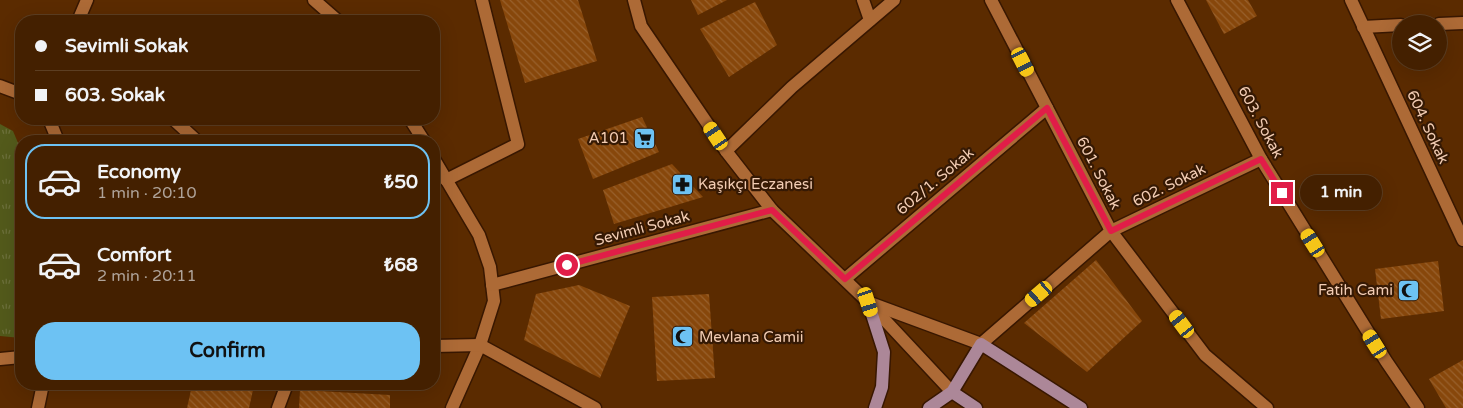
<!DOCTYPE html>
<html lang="en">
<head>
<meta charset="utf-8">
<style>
  :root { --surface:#442000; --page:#4e2d0f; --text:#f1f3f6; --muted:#afa399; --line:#5c3e22; --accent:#6dc2f3 }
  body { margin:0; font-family:"Varela Round",sans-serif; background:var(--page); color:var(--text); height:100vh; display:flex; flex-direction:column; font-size:19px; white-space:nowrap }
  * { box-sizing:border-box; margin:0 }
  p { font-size:16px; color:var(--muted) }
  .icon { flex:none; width:28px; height:28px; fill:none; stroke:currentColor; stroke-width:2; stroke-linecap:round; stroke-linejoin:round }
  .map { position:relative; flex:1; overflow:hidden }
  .side { position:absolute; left:15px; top:135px; width:425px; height:255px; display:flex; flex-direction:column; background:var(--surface); border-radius:20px; box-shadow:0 5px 20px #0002,0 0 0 1px var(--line) }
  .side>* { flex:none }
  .top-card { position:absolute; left:15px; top:15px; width:425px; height:110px; border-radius:20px; box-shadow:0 5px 20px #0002,0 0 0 1px var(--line); display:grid; align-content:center; height:110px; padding:0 20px; background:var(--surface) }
  .tools { position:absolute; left:1392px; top:15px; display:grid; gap:10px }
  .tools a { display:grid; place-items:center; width:55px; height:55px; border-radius:50%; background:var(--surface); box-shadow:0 5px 20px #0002,0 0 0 1px var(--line); font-size:25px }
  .end { position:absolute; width:22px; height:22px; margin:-11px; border:6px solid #e11d48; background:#fff; box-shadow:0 0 0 2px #fff }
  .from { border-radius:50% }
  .bubble { position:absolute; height:35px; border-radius:18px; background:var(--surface); box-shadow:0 5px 20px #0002,0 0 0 1px var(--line); font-size:16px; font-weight:700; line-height:35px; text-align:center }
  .car { position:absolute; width:15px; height:30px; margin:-15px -8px; border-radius:6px; box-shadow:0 0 4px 1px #0007; background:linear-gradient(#f5c518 24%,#345 0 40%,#f5c518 0 76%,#345 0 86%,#f5c518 0) }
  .top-card b { display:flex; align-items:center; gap:18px; height:48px; font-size:19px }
  .top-card b+b { border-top:1px solid var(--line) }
  .top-card i { width:12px; height:12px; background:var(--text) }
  ul { padding:9px 0 0; list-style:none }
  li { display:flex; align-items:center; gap:15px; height:75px; margin:0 10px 8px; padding:0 10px; border:2px solid transparent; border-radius:20px }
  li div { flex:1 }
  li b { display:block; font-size:19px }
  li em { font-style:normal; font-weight:700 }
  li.active { border-color:var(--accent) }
  li>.icon { width:45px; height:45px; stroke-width:1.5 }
  .cta { display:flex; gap:10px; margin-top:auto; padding:10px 20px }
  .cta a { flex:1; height:58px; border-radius:20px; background:var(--accent); color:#111; font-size:20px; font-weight:700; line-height:58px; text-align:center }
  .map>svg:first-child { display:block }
  .grass { fill:url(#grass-tufts) }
  .building { fill:url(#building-back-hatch) }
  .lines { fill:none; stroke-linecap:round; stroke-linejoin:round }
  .minor-casing { stroke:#381700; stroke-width:15 }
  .major-casing { stroke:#381700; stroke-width:15 }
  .minor { stroke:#ad6a36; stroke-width:12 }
  .major { stroke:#ac8798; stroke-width:12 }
  .route { stroke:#e11d48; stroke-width:6 }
  .labels { text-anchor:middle; stroke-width:4.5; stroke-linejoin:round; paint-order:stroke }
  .street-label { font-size:15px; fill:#f2ccb3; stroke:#351904 }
  .poi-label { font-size:15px; fill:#f2ccb3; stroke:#351904; text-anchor:end }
</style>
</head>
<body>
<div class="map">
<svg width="1463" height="408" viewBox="0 0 1463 408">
  <defs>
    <pattern id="grass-tufts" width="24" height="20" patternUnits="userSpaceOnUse" patternTransform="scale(1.25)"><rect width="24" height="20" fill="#535a1b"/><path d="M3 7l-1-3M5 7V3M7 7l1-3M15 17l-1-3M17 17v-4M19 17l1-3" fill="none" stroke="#6c703a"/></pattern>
    <pattern id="building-back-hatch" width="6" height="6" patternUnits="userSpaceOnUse" patternTransform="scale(1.25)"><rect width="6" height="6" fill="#87470b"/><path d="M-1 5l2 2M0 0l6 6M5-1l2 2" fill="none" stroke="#98602c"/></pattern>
  </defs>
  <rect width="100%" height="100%" fill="#5b2b00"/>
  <path class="grass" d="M0,124l13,7 8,19v188l-21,-2z"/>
  <g class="building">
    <path d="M500,0h78l19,61 -72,22z"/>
    <path d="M691,0h36l-29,15z"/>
    <path d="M1206,0h42l9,16 -33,18z"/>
    <path d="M755,2l22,43 -48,32 -29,-48z"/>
    <path d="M642,117l17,35 -66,27 -15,-40z"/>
    <path d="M672,164l31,33 -89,27 -11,-34z"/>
    <path d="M1096,260l46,61 -55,51 -63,-49z"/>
    <path d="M1438,261l6,50 -63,8 -6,-50z"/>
    <path d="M579,285l51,21 -30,72 -76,-38 12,-46z"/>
    <path d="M709,294l6,84 -58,3 -5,-84z"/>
    <path d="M1463,360v48h-17l-17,-29z"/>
    <path d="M191,390h62l-4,18h-62z"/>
    <path d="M300,390l90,5v13h-91z"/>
  </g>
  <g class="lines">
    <defs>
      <g id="minor">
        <path d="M314,0l24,21"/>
        <path d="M634,0l7,26 85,125 46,59 96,92 84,90"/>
        <path d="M863,0l7,20"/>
        <path d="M991,0l120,231 94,124 62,53"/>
        <path d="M1177,0l84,159 125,202 32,47"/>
        <path d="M1351,0l112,240"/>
        <path d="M78,21l9,-21"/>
        <path d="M1439,24l24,-1"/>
        <path d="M1363,27l38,-2"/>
        <path d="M0,86l21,8"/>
        <path d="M49,119l9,22"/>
        <path d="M173,119l24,22"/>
        <path d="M410,119l14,22"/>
        <path d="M726,151l66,-64 102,-87"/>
        <path d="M434,159l45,76 11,32 4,34 -14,44 -28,63"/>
        <path d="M446,180l72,-36 -36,-144"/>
        <path d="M845,279l202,-171"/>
        <path d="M492,285l280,-75"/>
        <path d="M870,303l111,41 130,-113 150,-72"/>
        <path d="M434,346l46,-1 115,63"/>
        <path d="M0,359l21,-2"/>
        <path d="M38,408l5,-24"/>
        <path d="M278,408l9,-24"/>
      </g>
      <g id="major">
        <path d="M868,302l16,50 -2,35 -7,21"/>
        <path d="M952,392l24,16"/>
        <path d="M929,408l23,-16 29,-48 100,64"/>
      </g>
    </defs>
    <use href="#minor" class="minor-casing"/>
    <use href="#major" class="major-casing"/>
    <use href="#minor" class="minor"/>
    <use href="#major" class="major"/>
  </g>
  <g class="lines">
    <path class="route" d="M567,265l205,-55 73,69 202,-171 64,123 150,-72 21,34"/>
  </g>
  <defs>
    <symbol id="supermarket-square" viewBox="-11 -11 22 22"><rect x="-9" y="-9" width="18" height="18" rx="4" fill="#6dc2f3" stroke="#351904"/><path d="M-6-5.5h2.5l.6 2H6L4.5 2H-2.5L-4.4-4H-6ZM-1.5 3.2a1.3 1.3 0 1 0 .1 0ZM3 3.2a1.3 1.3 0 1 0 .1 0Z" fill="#111"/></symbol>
    <symbol id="pharmacy-square" viewBox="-11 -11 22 22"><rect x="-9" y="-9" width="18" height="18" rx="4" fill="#6dc2f3" stroke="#351904"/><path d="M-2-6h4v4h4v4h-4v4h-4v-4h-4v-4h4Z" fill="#111"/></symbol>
    <symbol id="mosque-square" viewBox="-11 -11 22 22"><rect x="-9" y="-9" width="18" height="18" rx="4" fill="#6dc2f3" stroke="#351904"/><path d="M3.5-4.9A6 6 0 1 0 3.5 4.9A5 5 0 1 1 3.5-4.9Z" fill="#111"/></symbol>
  </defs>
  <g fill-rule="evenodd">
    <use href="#supermarket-square" x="632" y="126" width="25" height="25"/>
    <use href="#pharmacy-square" x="670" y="172" width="25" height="25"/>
    <use href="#mosque-square" x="1396" y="278" width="25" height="25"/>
    <use href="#mosque-square" x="670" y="324" width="25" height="25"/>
  </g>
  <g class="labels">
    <g class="street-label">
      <text transform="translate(1261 122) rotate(62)" y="5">603. Sokak</text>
      <text transform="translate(1428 127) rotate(65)" y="5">604. Sokak</text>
      <text transform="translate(1099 173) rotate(63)" y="5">601. Sokak</text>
      <text transform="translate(935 181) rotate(-40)" y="5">602/1. Sokak</text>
      <text transform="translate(1169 185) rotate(-26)" y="5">602. Sokak</text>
      <text transform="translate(642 228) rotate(-15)" y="5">Sevimli Sokak</text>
    </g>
    <g class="poi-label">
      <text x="628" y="143">A101</text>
      <text x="698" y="189" text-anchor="start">Kaşıkçı Eczanesi</text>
      <text x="1393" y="295">Fatih Cami</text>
      <text x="699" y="342" text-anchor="start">Mevlana Camii</text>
    </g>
  </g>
</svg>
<div class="tools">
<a><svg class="icon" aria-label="layers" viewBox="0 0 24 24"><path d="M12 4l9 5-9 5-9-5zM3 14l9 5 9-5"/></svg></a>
</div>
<i class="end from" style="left:567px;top:265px"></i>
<i class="end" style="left:1282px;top:193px"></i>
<div class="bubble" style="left:1300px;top:175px;width:82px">1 min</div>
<i class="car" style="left:1023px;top:62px;rotate:153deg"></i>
<i class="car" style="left:716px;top:136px;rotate:326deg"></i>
<i class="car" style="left:1313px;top:243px;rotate:328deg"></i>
<i class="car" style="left:1039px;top:294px;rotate:229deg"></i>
<i class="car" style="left:868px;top:302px;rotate:162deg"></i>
<i class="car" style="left:1182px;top:324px;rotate:323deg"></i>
<i class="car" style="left:1375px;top:344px;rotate:328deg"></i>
<div class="top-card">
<b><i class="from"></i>Sevimli Sokak</b>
<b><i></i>603. Sokak</b>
</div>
<section class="side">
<ul>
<li class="active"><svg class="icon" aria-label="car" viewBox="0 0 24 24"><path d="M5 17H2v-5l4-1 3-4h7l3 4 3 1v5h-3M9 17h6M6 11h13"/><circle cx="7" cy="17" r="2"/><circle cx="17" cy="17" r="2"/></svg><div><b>Economy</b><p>1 min · 20:10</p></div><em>₺50</em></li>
<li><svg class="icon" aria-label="car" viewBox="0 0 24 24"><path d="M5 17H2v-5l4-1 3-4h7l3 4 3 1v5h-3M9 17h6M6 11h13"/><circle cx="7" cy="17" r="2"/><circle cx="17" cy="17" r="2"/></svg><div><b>Comfort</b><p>2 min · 20:11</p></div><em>₺68</em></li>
</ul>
<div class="cta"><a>Confirm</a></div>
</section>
</div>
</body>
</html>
